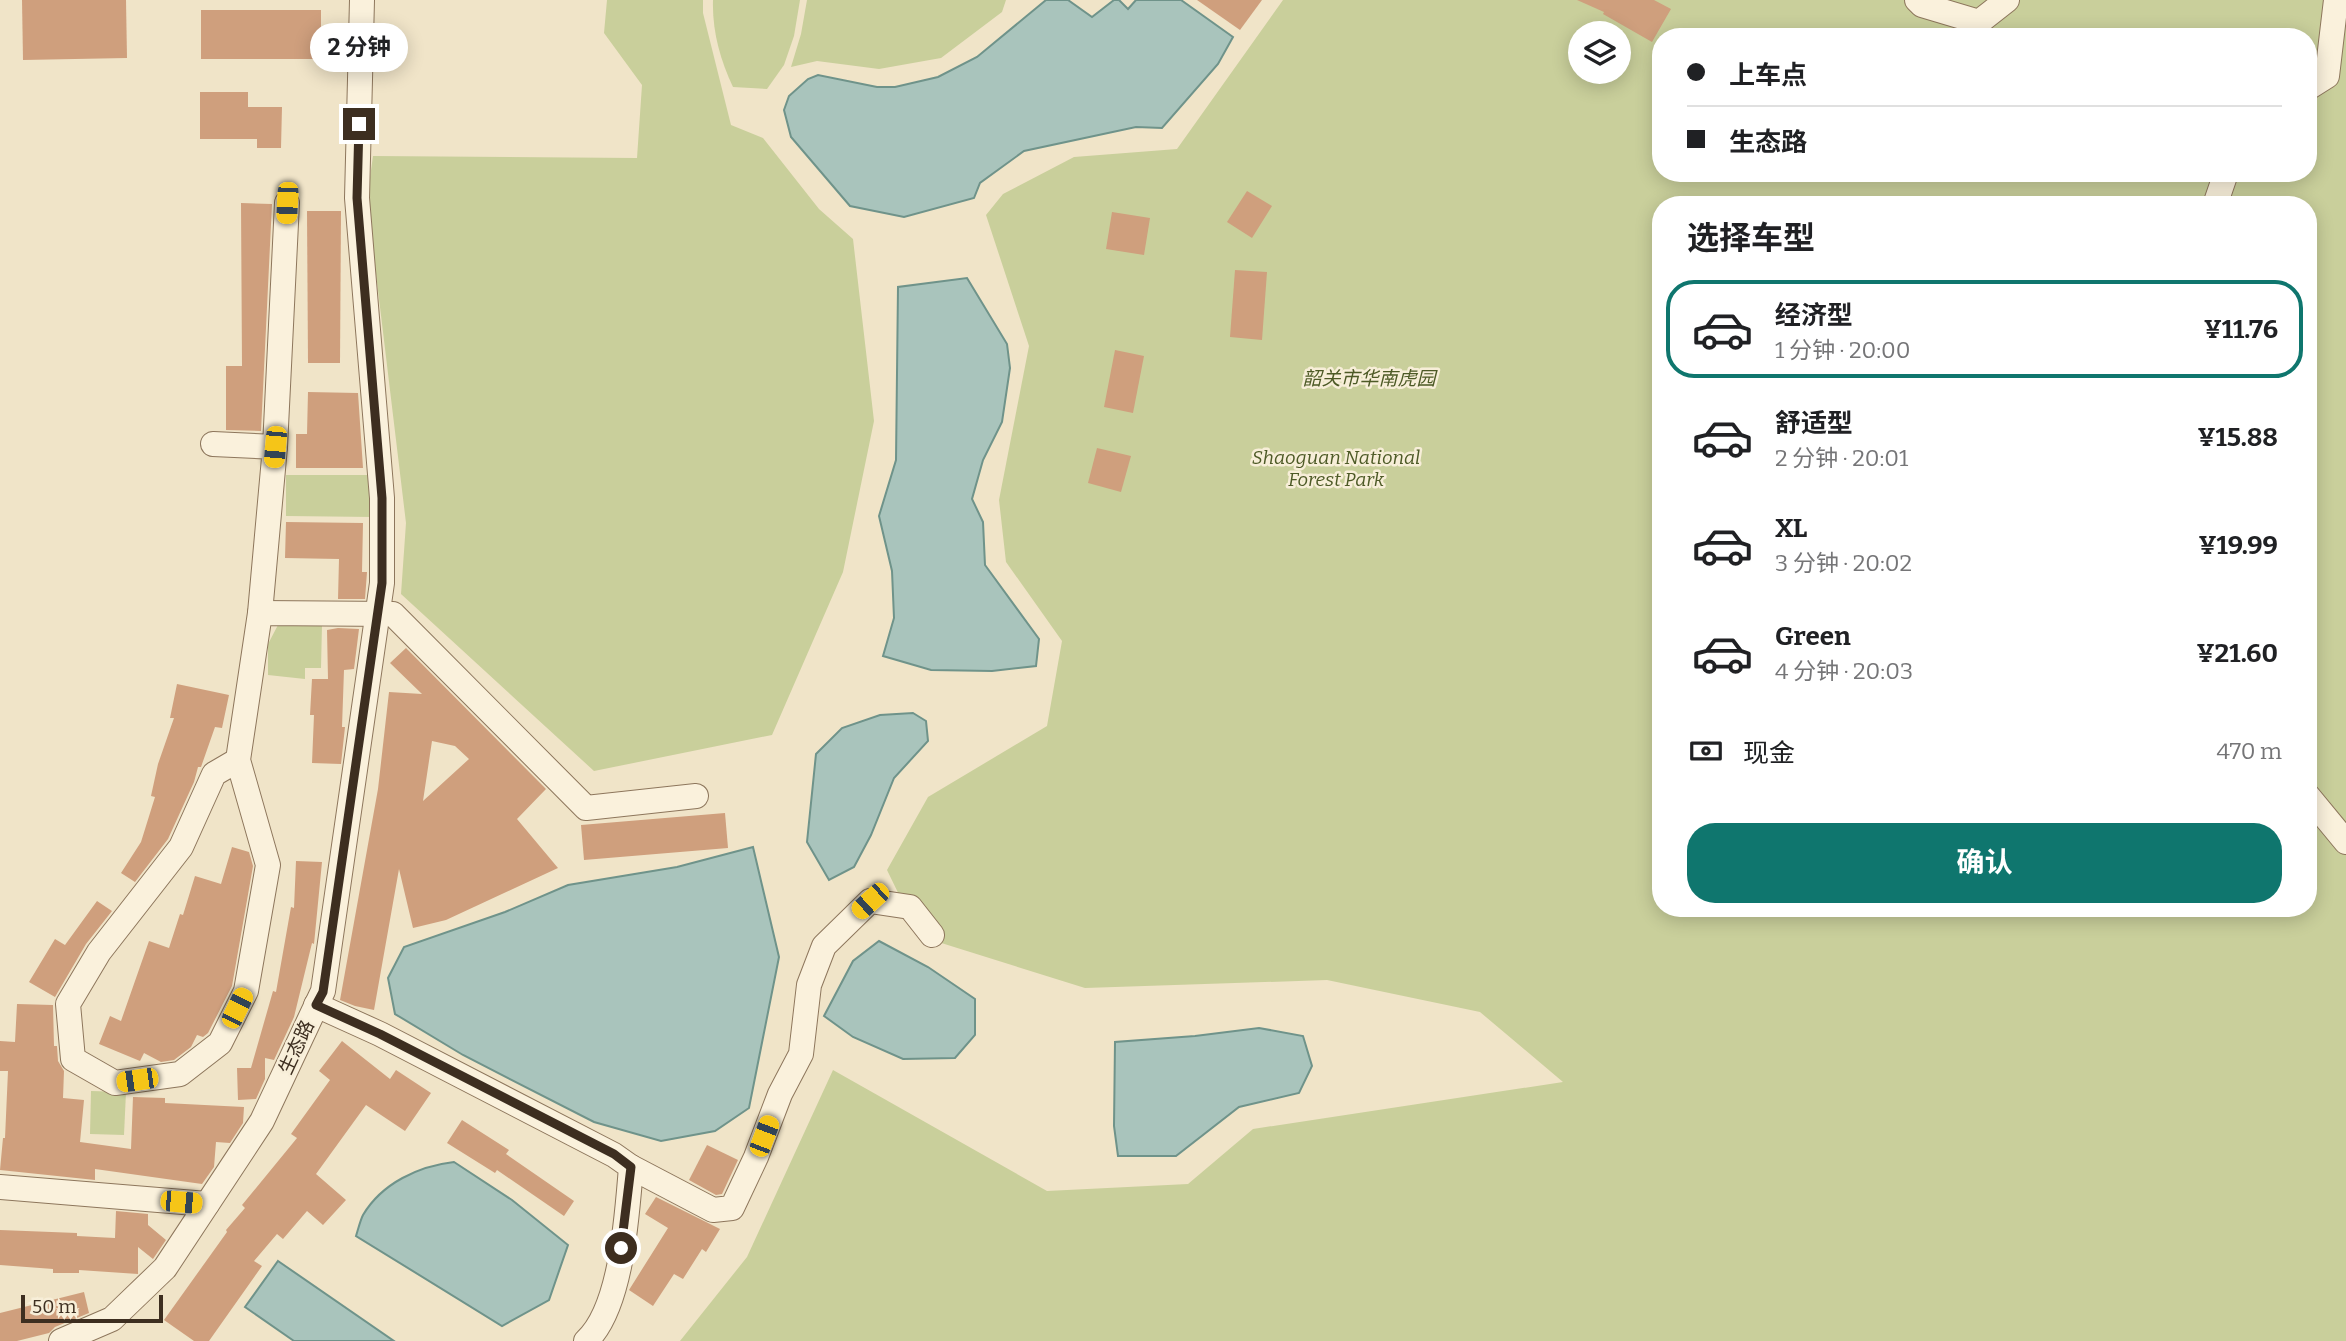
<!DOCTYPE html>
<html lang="zh">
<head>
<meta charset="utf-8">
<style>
  :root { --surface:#fff; --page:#f6f6f6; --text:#202124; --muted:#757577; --line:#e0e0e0; --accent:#0f766e }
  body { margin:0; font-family:Bitter,"Noto Sans SC",serif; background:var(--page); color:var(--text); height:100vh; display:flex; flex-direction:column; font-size:26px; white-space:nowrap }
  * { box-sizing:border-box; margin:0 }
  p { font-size:23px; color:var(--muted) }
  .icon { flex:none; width:38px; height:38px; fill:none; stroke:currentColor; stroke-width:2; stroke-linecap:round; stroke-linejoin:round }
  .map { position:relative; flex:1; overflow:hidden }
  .sheet { position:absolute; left:1652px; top:196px; width:665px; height:721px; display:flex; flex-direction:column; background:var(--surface); border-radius:28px; box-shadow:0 4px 18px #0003 }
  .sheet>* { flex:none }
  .top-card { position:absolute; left:1652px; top:28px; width:665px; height:154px; border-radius:28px; box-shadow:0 4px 18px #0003; display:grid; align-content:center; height:154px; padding:0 35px; background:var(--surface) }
  .fabs { position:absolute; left:1568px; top:21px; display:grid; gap:14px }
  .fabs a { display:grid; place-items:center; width:63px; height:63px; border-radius:50%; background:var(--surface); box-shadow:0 4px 18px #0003; font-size:35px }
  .scale { position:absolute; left:21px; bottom:18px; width:142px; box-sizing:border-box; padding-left:7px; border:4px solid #3d2e20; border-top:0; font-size:19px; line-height:24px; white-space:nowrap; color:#3d2e20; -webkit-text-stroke:5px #f7eed8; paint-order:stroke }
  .end { position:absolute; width:32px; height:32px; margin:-16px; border:9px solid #3d2e20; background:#fff; box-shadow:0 0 0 4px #fff }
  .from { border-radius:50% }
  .bubble { position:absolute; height:49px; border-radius:24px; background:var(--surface); box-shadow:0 4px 18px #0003; font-size:23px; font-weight:700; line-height:49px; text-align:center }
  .car { position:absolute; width:21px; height:42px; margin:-21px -10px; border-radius:9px; box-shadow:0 0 5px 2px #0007; background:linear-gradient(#f5c518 24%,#345 0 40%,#f5c518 0 76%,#345 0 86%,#f5c518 0) }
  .top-card b { display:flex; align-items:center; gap:24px; height:66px; font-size:26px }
  .top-card b+b { border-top:2px solid var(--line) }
  .top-card i { width:18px; height:18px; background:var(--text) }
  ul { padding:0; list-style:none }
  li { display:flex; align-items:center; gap:21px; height:98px; margin:0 14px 10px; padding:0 21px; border:4px solid transparent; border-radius:28px }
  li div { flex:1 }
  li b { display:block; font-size:26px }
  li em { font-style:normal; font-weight:700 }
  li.on { border-color:var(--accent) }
  li>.icon { width:63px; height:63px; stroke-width:1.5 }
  h2 { padding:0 35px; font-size:32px; line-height:84px }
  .pay { display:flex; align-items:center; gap:18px; height:77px; padding:0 35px; font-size:26px }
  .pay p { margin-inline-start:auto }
  .primary-button { display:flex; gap:14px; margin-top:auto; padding:14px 35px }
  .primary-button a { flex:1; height:80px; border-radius:28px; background:var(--accent); color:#fff; font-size:28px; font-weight:700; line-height:80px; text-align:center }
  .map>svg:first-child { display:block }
  .green { fill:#c9cf9b; fill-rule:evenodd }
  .water { fill:#a9c4bc; stroke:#6f938a; stroke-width:2 }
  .building { fill:#cf9f7d; fill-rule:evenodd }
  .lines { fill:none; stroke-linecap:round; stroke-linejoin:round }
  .minor-casing { stroke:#8d765c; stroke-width:26 }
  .minor { stroke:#faf1dc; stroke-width:24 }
  .route { stroke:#3d2e20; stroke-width:9 }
  .labels { text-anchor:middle; stroke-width:5; stroke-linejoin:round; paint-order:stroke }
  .park-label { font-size:19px; font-style:italic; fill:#4d5a26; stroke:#f7eed8 }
  .street-label { font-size:19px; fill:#3d2e20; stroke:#f7eed8 }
</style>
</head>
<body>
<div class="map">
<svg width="2346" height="1341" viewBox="0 0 2346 1341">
  <rect width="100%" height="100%" fill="#f0e4c8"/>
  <g class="green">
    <path d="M607,0h96v13l28,112 32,13 56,71 34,30 21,182 -31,151 -71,163 -178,36 -193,-177 5,-71 -39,-324 6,-43 264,2 5,-73 -38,-52z"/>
    <path d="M713,0h87l-6,36 -10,29 -17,24 -34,-2c-13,-27 -21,-57 -20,-87z"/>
    <path d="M807,0h199l-4,12 -61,46 -62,11 -62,-8 -26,6 10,-33z"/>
    <path d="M1283,0h1063v1341h-1666l67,-84 86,-187 214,121 141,-7 65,-55 310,-47 -83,-70 -153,-32 -242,8 -166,-52 -32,-66 41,-73 119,-71 15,-85 -56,-79 -7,-62 30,-154 -43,-131 17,-21 71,-37 103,-8zM1580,33h39v39h-39zM1661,37h647v136h-647zM1661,205h647v703h-647z"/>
    <path d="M286,475h87v42l-87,-1z"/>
    <path d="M278,625h44l-1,43h-16v11l-37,-4v-31z"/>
    <path d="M91,1091l35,1 -2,43 -34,-1z"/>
  </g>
  <g class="water">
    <path d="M1046,0h22l24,17 22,-17h5l9,9 8,-9h45l52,37 -15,27 -56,64 -26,-1 -112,24 -44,32 -6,15 -70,19 -54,-11 -59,-69 -7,-27 5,-14 19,-17 10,-4 59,12h18l43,-10 39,-20z"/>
    <path d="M967,278l40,66 3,24 -8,54 -19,38 -11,39 11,23 2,43 54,74 -3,27 -44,5 -61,-1 -48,-14 11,-38 -2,-47 -13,-55 17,-56 2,-173z"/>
    <path d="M913,713l13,8 2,20 -34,37 -23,57 -17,32 -25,13 -22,-38 9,-88 26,-26 38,-13z"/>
    <path d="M753,847l26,110 -30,151 -34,23 -54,10 -67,-19 -131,-67 -68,-41 -7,-36 16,-31 101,-35 63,-27 109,-18z"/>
    <path d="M879,941l49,26 47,32v36l-20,23 -52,1 -50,-22 -29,-21 29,-55z"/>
    <path d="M1259,1028l44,8 9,30 -13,27 -60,14 -63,49h-58l-4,-30 1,-84 80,-6z"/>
    <path d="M454,1162l58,38 56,45 -19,55 -47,26 -146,-90c2,-6 4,-15 7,-21 19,-32 56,-49 91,-53z"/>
    <path d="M278,1261l116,80h-100l-49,-34z"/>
  </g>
  <g class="building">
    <path d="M22,0h104l1,58 -104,2z"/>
    <path d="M1197,0h65l-22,30z"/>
    <path d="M1577,0h77l17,9 -19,33 -49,-28 1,-2z"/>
    <rect x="201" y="10" width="120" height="49"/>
    <path d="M200,92h48v15h34l-1,41h-24v-9h-57z"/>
    <path d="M1247,191l25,15 -20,32 -25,-16z"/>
    <path d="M241,203l31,1 -11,227 -35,-1v-64h16z"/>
    <path d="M307,211h34l-1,152h-32z"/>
    <path d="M1112,212l38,6 -6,37 -38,-6z"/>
    <path d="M1235,270l32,2 -5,68 -32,-3z"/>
    <path d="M1115,350l29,6 -11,57 -29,-6z"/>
    <path d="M308,392l50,1 5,75h-67v-34h11z"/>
    <path d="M1097,448l34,8 -10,36 -33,-9z"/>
    <path d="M286,522l77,1 -1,49h5l-2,27h-27l1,-40 -54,-1z"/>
    <path d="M338,628l21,1 -5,40 -10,1 -2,57h3l-4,37 -29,-1 2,-48h-4l2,-36h16l-1,-49z"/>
    <path d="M406,648l140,141 -29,30 41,49 -112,52 -33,8 -14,-59 -25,141 -19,-4 -15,-6 38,-211 11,-97 33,2 -32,-31zM432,741l23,5 14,13 -46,42z"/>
    <path d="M177,684l52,11 -7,33 -7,-1 -14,40h-3l-4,15 -26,57 -33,43 -14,-9 20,-31 14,-45 -4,-1 7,-32 16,-46h-4z"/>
    <path d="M725,813l3,35 -144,12 -3,-35z"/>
    <path d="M232,847l17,5 4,14 -21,120 -24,47 -5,4 -6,-2 -6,12 -17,13 -13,2 -17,-9 -4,8 -41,-17 11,-28 11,5 28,-80 20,7 11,-34 3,1 12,-39 26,8z"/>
    <path d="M296,861l26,1 -8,82 -2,-1 -18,74 -20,43 -9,-2v21l-9,20 -18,1 -1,-32h14l22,-77 3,1 15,-85 3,1z"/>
    <path d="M97,901l15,10 -26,33 -31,53 -26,-15 26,-43 10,6z"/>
    <path d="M17,1004l36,1 1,41h3l1,15 6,10 -1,27 21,2 -4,42 51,7 2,-52 32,1v5l79,4 -1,16 -13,20 -14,-1 -2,25 -12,17 -107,-15v11l-95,-10 3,-32h2l3,-67h-8v-30l15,1z"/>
    <path d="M342,1041l48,38 6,-9 35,23 -26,38 -39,-26 -50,69 30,26 -23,25 -16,-14 -24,28 -6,-5 -23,27 8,5 -53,75h-15l-30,-21 63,-88 -1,-2 19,-22 -3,-3 55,-67 -6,-4 39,-54 -11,-9z"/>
    <path d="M462,1120l47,30 -3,4 68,47 -10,15 -67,-46 -2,3 -48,-30z"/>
    <path d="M707,1145l31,15 -16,34 -6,1 -27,-15z"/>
    <path d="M656,1197l64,32 -14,23 -4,-3 -19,30 -9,-5 -21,32 -24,-16 39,-62 -23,-14z"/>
    <path d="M116,1211l32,3v11l18,15 -13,19 -15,-12v27l-59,-4v3h-26v-4l-53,-4v-35l77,3v3l38,2z"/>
    <path d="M84,1292l5,21 -34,14 -6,6 -32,8h-17v-28z"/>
  </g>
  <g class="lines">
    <defs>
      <g id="minor">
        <path d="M1917,0l5,5 57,17 28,-22"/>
        <path d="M2308,88l19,-12 9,-76"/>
        <path d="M2215,205l11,-32"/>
        <path d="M213,444l62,3 -15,166"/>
        <path d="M275,447l12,-244"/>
        <path d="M238,760l30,105 -22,126 -26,52 -40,31 -65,9 -42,-24 -5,-55 31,-52 82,-105 33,-73 24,-14 22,-147 133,1 193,194 110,-12"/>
        <path d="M2308,796l38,46"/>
        <path d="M316,1005l64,29 234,121 17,12c-4,47 -9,141 -45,174"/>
        <path d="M631,1167l82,43 19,-2 24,-51 24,-63 21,-40 8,-69 15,-39 46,-45 40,6 22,28"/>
        <path d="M0,1187l207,17"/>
        <path d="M61,1341l51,-22 53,-51 97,-147 61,-130 59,-408v-85l-25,-300 5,-198"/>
      </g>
    </defs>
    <use href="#minor" class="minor-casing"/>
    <use href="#minor" class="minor"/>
  </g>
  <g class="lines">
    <path class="route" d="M359,124l-2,74 25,300v85l-59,409 -7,13 64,29 234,120 17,13 -10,81"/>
  </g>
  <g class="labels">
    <g class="park-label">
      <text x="1369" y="385">韶关市华南虎园</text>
      <text x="1336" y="464">Shaoguan National<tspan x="1336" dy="22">Forest Park</tspan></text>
    </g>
    <g class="street-label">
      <text transform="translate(296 1047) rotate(-65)" y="7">生态路</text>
    </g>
  </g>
</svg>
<div class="fabs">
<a><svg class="icon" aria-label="layers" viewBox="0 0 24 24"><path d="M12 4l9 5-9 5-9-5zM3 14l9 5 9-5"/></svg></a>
</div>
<div class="scale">50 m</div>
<i class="end from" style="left:621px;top:1248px"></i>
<i class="end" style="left:359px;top:124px"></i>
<div class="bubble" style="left:310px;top:23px;width:98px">2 分钟</div>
<i class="car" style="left:287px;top:203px;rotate:183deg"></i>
<i class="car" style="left:275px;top:447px;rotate:185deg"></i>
<i class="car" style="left:870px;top:901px;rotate:228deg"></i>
<i class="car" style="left:237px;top:1008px;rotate:26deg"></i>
<i class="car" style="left:137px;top:1080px;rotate:262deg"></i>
<i class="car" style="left:764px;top:1136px;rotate:21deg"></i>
<i class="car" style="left:181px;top:1202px;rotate:95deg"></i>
<div class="top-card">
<b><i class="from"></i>上车点</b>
<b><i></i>生态路</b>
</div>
<section class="sheet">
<h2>选择车型</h2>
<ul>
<li class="on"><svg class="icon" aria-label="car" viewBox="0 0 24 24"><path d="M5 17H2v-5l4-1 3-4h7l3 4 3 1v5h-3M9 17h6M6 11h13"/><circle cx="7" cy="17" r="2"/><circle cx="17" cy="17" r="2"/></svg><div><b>经济型</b><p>1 分钟 · 20:00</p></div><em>¥11.76</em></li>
<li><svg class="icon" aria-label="car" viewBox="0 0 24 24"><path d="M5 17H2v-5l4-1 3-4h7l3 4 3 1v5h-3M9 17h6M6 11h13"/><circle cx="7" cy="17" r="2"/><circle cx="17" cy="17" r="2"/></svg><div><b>舒适型</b><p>2 分钟 · 20:01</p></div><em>¥15.88</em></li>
<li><svg class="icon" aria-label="car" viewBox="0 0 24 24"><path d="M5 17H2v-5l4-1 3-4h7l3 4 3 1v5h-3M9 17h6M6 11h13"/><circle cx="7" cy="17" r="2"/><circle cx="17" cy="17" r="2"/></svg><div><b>XL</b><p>3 分钟 · 20:02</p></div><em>¥19.99</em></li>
<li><svg class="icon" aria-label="car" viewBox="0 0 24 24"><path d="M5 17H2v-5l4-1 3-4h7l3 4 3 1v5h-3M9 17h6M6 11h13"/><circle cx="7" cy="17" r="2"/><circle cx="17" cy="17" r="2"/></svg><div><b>Green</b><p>4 分钟 · 20:03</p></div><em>¥21.60</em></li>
</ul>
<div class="pay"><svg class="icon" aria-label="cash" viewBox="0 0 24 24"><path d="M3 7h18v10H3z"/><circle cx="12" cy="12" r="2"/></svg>现金<p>470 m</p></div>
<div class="primary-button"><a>确认</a></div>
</section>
</div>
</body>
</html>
